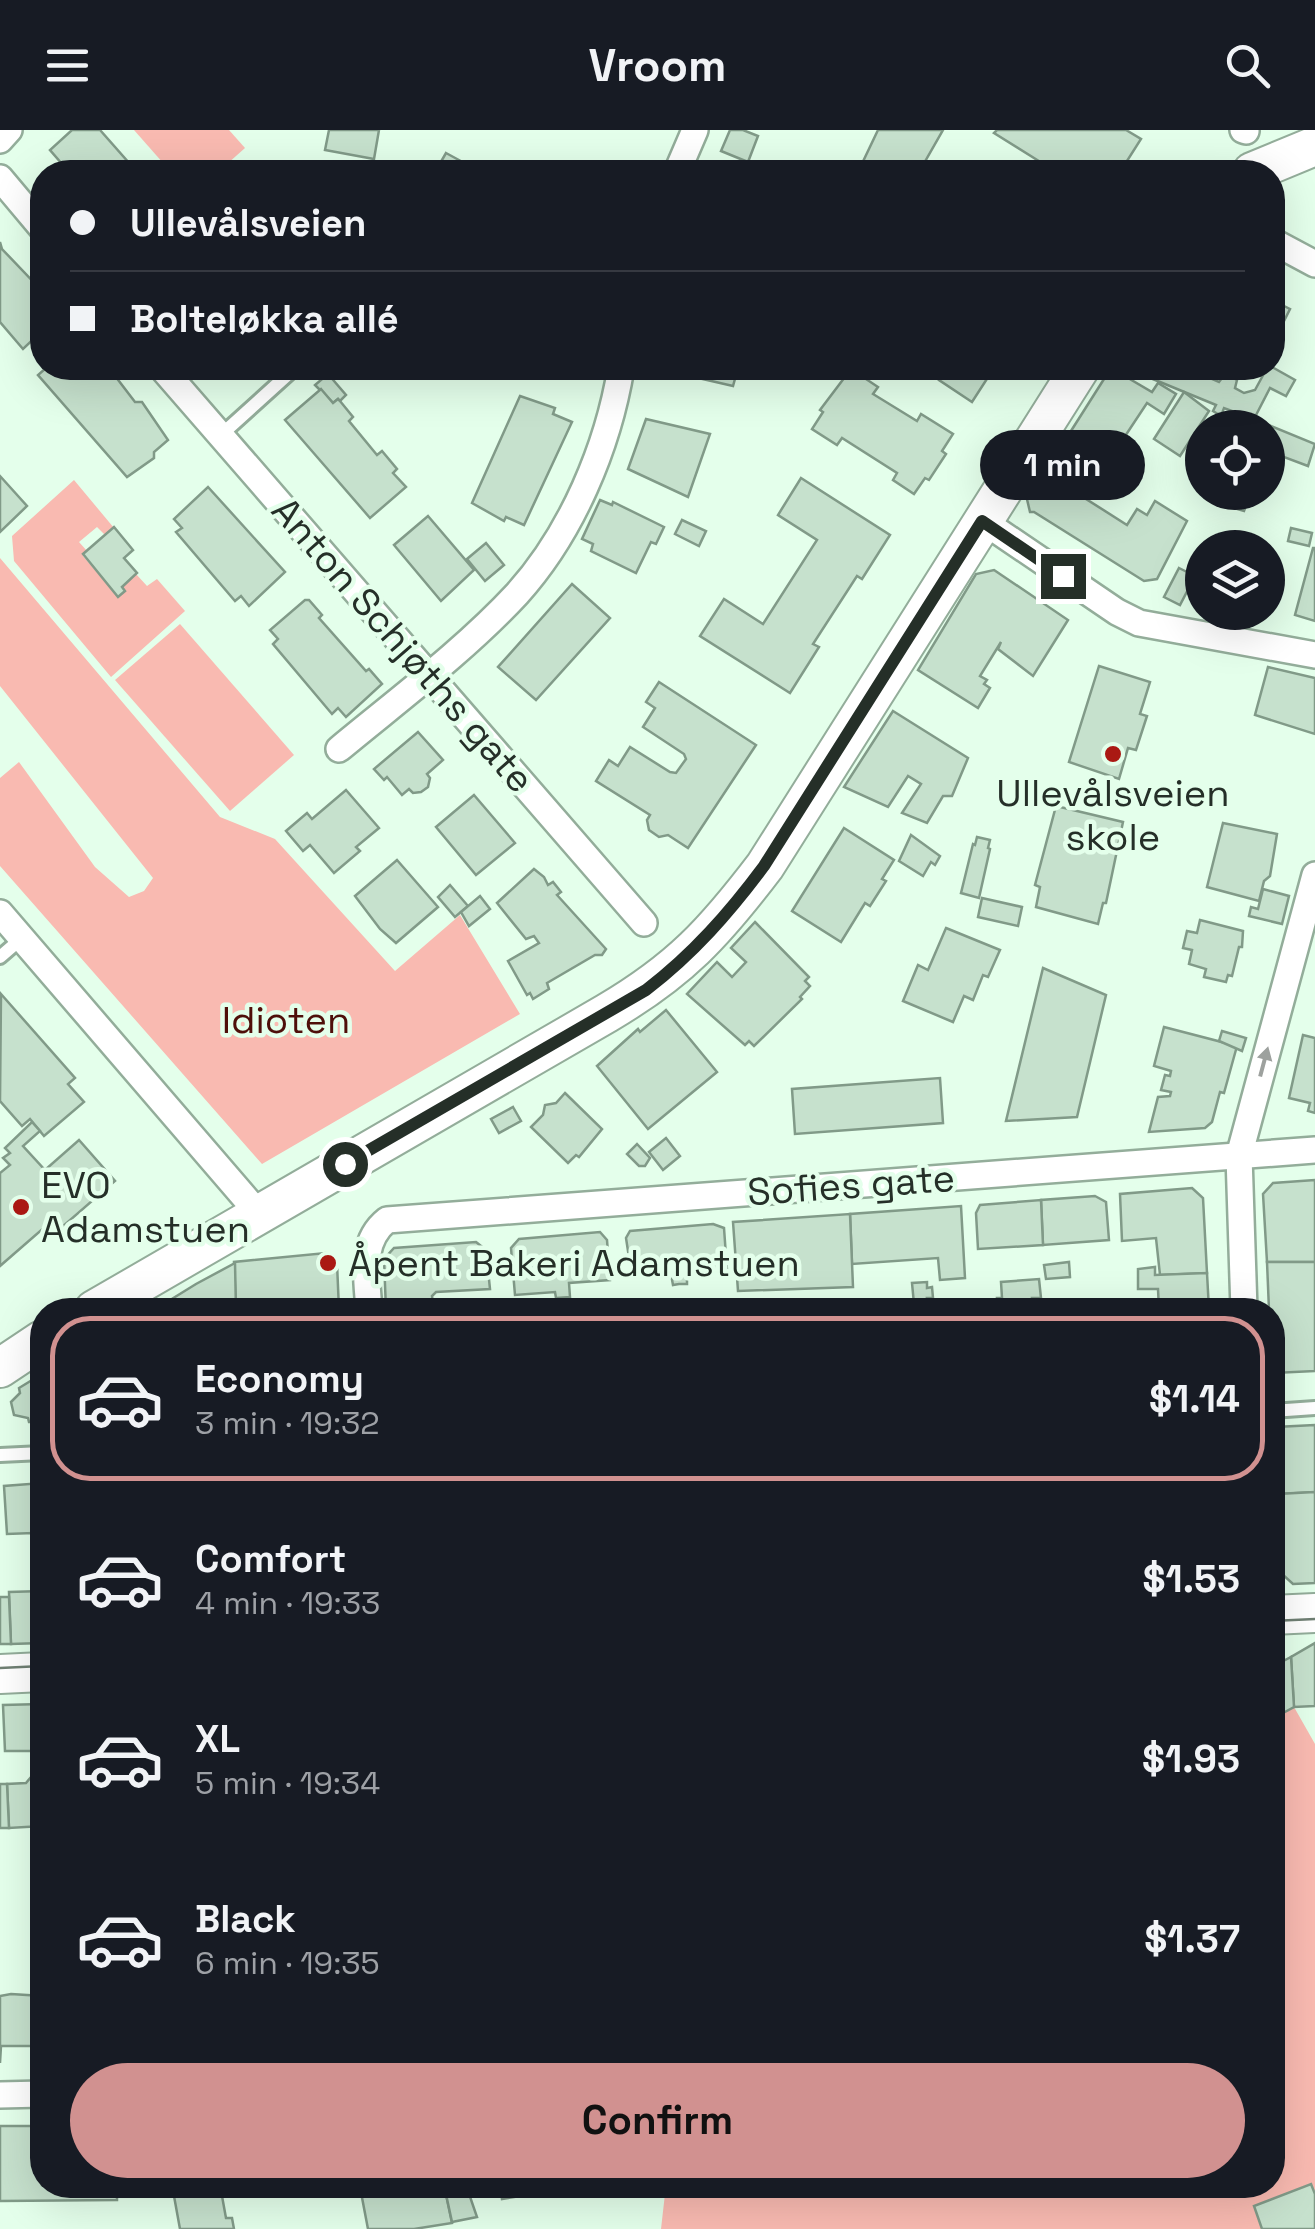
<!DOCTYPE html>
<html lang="en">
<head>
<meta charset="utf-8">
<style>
  :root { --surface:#171b24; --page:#242831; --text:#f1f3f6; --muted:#9ea1a6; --line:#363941; --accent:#d19190 }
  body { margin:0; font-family:"Space Grotesk",sans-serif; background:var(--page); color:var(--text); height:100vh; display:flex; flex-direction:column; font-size:38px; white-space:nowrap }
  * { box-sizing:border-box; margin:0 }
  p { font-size:32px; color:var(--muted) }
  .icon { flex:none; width:55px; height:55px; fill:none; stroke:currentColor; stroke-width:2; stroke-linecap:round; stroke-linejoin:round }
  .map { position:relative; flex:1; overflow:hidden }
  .side { position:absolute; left:30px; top:1168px; width:1255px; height:900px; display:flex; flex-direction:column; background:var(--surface); border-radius:40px; box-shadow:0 10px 40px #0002 }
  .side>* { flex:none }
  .hud { position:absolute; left:30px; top:30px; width:1255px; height:220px; border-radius:40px; box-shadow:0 10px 40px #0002; display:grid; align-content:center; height:220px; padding:0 40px; background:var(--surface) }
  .buttons { position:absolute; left:1185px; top:280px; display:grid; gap:20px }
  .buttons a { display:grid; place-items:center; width:100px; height:100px; border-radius:50%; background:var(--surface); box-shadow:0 10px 40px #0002; font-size:50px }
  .end { position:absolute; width:45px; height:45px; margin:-22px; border:12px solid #252f28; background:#fff; box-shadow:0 0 0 5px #fff }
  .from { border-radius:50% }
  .bubble { position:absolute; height:70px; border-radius:35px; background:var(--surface); box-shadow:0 10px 40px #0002; font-size:32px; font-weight:800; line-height:70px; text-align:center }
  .hud b { display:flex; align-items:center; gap:35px; height:95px; font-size:38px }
  .hud b+b { border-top:2px solid var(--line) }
  .hud i { width:25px; height:25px; background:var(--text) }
  ul { padding:18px 0 0; list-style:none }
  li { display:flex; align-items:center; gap:30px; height:165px; margin:0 20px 15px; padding:0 20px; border:5px solid transparent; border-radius:40px }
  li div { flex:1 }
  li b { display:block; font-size:38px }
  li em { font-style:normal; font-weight:800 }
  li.current { border-color:var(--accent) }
  li>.icon { width:90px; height:90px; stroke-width:1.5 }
  .primary-button { display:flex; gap:20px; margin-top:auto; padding:20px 40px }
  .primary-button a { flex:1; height:115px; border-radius:60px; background:var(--accent); color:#111; font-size:40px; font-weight:800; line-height:115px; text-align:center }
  header { display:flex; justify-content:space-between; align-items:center; height:130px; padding:0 40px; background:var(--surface); font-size:45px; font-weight:800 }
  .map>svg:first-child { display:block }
  .green { fill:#f9bab1 }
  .building { fill:#c6e1cd; stroke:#819a88; stroke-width:2.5 }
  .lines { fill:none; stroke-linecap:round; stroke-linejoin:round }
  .lane-casing { stroke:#93ad9a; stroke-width:18 }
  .street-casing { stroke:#93ad9a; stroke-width:30 }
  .secondary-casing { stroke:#93ad9a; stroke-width:42 }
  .lane { stroke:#fff; stroke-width:12 }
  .street { stroke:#fff; stroke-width:25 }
  .secondary { stroke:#fff; stroke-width:38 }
  .tram { stroke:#6f7f73; stroke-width:2.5 }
  .oneway { fill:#9da19e }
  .route { stroke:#252f28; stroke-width:12 }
  .poi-dot { fill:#aa1913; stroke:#e4ffeb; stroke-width:4 }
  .labels { text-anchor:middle; stroke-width:9; stroke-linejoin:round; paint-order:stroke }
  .street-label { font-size:38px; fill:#252f28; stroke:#e4ffeb }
  .poi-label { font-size:38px; fill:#252f28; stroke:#e4ffeb; text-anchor:start }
  .park-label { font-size:38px; fill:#4e0f0a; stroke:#e4ffeb }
</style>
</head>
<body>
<header><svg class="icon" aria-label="menu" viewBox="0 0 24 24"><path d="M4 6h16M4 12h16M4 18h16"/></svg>Vroom<svg class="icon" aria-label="search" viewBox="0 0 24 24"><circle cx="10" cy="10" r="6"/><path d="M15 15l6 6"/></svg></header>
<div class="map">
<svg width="1315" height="2099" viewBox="0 0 1315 2099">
  <rect width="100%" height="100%" fill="#e4ffeb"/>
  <g class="green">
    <path d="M134,0h95l16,18 -27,24h-47z"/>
    <path d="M74,350l40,48 -9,7 -8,-8 -18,15 8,9 -4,5 35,41 7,-6 -4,-4 15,-13 11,12 10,-7 28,32 -74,66 -97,-116 -2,-25z"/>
    <path d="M0,428l220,259 55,22 120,132 65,-56 60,99 -258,150 -262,-298v-88l19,-16 76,105 34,30 15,-6 9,-13 -153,-192z"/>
    <path d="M180,494l114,131 -64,56 -115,-131z"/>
    <path d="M1294,1577l21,37v485h-654l5,-44h606v-388l12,-7 -11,-24 -1,-48z"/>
  </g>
  <g class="building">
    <path d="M72,0h28l37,42h-68l-19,-22z"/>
    <path d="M329,0h50l-5,29 -49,-9z"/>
    <path d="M730,0h13l15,6 -10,26 -27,-11z"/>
    <path d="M878,0h65l-24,42h-61z"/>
    <path d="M997,0h129l15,9 -21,33h-73l3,-4 -56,-35z"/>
    <path d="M446,23l35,19h-46z"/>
    <path d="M0,112l2,7 40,42v40l-19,18 -23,-27z"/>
    <path d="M1272,170l18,9 -14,28 -4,-2z"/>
    <path d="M1272,237l23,13 -9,16 -16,-8 -16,31 -30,-11 -3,8 -8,-5 3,-6 -90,-37h61l32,14 6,-8 12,6 -2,8 9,5 11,-3 12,-22z"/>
    <path d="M46,238h63l26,34h7l26,38 -14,12v6l-27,19 -89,-102z"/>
    <path d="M669,238h69l-5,18 -65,-15z"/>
    <path d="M940,238h54l-22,34 -33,-22 6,-10z"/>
    <path d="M1111,238l41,24 6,-9 18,11 -12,20 -17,-11 -43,65 -40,-26z"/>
    <path d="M851,239l27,18 -5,7 44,27 4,-7 32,20 -11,17 4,3 -17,26 -4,-2 -11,16 -21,-14 4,-7 -55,-35 -5,7 -25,-16 11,-17 -3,-2z"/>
    <path d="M328,244l18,21 -6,6 -2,-2 -5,4 -18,-18z"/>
    <path d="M321,259l12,14 5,-4 2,2 13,16 -4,4 28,34 5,-4 15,18 -4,4 13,14 -36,31 -85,-98z"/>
    <path d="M1184,262l25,19 -29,45 -26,-17z"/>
    <path d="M520,266l35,12 -2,6 19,8 -48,103 -18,-8 -2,4 -32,-18z"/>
    <path d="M646,289l64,15 -22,63 -60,-28z"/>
    <path d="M1254,289l61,25 -7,22 -40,-15v-23h-19z"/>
    <path d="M1063,312l39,25 -19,30 44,28 10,-16 10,6 8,-14 32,20 -30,58 -13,2 -110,-69h-4l-4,-17h4z"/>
    <path d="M0,346l27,30 -27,26z"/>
    <path d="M801,348l89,57 -28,44 -5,-3 -44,68 6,3 -29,46 -90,-57 24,-37 39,25 54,-84 -39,-25z"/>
    <path d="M208,357l77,85 -36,34 -8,-10 -6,5 -59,-69 6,-4 -8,-9z"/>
    <path d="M1219,362h32l-7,19 -27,-8z"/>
    <path d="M600,370l12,5 1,-3 51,25 -8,17 -5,-2 -15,31 -45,-22 2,-7 -11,-5z"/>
    <path d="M428,386l46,54 -33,31 -47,-56z"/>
    <path d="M682,390l24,11 -7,15 -24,-12z"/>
    <path d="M114,397l19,23 -9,8 13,15 -15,14 3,4 -7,6 -35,-43z"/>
    <path d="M1291,398l21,5 -3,13 -21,-5z"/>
    <path d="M1221,406l43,11v1h-46z"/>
    <path d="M486,413l18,22 -19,16 -18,-22z"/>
    <path d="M1313,418h2v73l-20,-6z"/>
    <path d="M1179,438l16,8 -15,29 -16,-8z"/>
    <path d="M994,440l74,50 -35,56 -35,-27 3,-7 -21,34 7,4 -3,4 6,4 -12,20 -60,-38 58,-96z"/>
    <path d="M572,454l38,34 -74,82 -38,-33z"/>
    <path d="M305,470h4l13,15 -3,3 47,53 3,-2 13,15 -36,33 -8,-9 -6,6 -59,-70 5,-5 -8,-9z"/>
    <path d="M1099,536l51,16 -10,32 7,2 -11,34 -8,-2 -9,31 -50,-17z"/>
    <path d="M1268,537l47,11v56l-60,-19z"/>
    <path d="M659,552l97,63 -68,103 -20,-13 -9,2 -10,-7 -2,-10 3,-5 -54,-34 13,-21 9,6 12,-19 40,25 6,1 10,-14 -2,-5 -41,-27 12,-19 -9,-6z"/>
    <path d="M893,581l75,47 -16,38h-9l-16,27 -25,-10 19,-29 -13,-8 -20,31 -44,-20z"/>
    <path d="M418,602l25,28 -16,14 3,4 -2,9 -7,5 -8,1 -4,-4 -7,6 -15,-18 -3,3 -10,-11z"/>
    <path d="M346,660l33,38 -23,19 4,4 -26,22 -24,-28 -7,6 -17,-20 21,-18 5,6z"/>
    <path d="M474,665l41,48 -39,32 -40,-48z"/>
    <path d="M1056,676l67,16 -17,81h-3l-5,21 -62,-17 4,-20 -5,-2z"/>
    <path d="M1223,693l54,11 -7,42 -6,5 -5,20 -52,-14z"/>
    <path d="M844,698l50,32 -12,19 4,2 -16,25 -5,-3 -24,39 -49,-31z"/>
    <path d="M911,705l29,21 -5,9 -4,-3 -8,14 -24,-15z"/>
    <path d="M977,707l13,3 -2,8 2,1 -11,49 -18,-5 12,-49 2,1z"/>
    <path d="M397,730l41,47 -42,36 -16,-14 -25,-33z"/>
    <path d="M534,739l10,8 4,8 5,-3 8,10 -4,3 49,54 -4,6h-7l-48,28 2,6 -16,10 -3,-6 -3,2 -19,-34 31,-18 -5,-7 -8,3 -29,-36z"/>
    <path d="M450,755l18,21 -13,11 -17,-20z"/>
    <path d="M1263,759l26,7 -7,28 -33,-8 2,-9 7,2z"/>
    <path d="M480,766l10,13 -21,17 -8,-14z"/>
    <path d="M982,768l40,9 -4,19 -40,-9z"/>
    <path d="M1200,790l43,11 -1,16h-3l-7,29 -4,-1 -2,7 -22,-5 2,-8 -17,-5 3,-14 -9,-2 4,-17 10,2z"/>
    <path d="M755,792l54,55 -4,4 5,5 -10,11 2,2 -48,47 -5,-5 -4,4 -58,-51 30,-32 15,15 14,-15 -15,-14z"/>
    <path d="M946,798l54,22 -12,27 -5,-2 -10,25 -9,-4 -11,26 -50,-21 15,-36 10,5z"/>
    <path d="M1043,838l63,27 -29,122 -71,4z"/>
    <path d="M1,864l74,84 -7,6 16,18 -40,34 -14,-17 -8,7 -22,-25z"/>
    <path d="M666,880l51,62 -69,57 -51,-63 41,-37 2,3z"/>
    <path d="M1164,897l73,19 -13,47 -4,-1 -8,30 -7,6 -56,4 9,-35 12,-1 1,-4 -10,-2 4,-15 5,1 1,-5 -17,-5z"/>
    <path d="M1222,901l24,7 -4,13 -23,-10z"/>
    <path d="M1303,905l12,3v75l-7,-2 2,-8 -21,-5z"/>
    <path d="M940,948l3,45 -148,11 -3,-45z"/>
    <path d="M565,963l37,36 -23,28 -3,-2 -8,8 -37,-36 12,-12 2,-10 11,-2z"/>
    <path d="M513,977l8,14 -22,12 -8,-14z"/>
    <path d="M32,992l8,9 -17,15 22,24 34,-30 36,41 -54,47 -7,-9 -54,47v-93l10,-8 -7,-7 7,-5 -5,-5z"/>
    <path d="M666,1008l14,18 -17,14 -14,-18z"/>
    <path d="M637,1014l13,14 -5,8h-6l-12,-12z"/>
    <path d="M1315,1050v82h-48l-4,-68 10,-11z"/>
    <path d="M1192,1058l11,10 4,75 -47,2 -4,-37 -34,3 -2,-47z"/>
    <path d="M1095,1066l11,6 3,38 -66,5 -2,-45z"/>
    <path d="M1041,1070l2,45 -65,4 -2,-36 4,-8z"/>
    <path d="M961,1076l4,72 -25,2 -2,-22 -86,6 -2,-50z"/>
    <path d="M850,1084l3,73 -115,4 -5,-69z"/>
    <path d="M713,1094l11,4 3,42 -40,3v11h-8l-6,1 -2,-11 -39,3 -6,-39 4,-7z"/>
    <path d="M600,1102l7,8 3,40 -41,3 1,14 -14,1 -1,-6 -40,3 -4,-47 8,-9z"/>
    <path d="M476,1112l10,8 4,39 -54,3 -4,4 1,9h12v5h-59l-2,-51 10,-11z"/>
    <path d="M326,1123l11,10 2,47h-103l-2,-48z"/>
    <path d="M1069,1132l1,15 -24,2 -2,-14z"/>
    <path d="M1267,1132h48v109l-41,2 -2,-63h-3z"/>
    <path d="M235,1133l1,47h-82l42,-26z"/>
    <path d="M1155,1137v8l52,-2 2,37h-50l-1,-21h-20v-20z"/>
    <path d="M1039,1149l2,19h-9l1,12h-35l-1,-12h5l-1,-16z"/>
    <path d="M927,1152v6l5,-1 1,11h-6l1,5 -14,1 -2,-21z"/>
    <path d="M42,1244v48h-13l-1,-4 -14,-3 -3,-13 9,-9 -1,-5z"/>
    <path d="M1315,1295v67l-35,2 -4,-67z"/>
    <path d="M42,1353v55h-9v-5l-26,1 -3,-48z"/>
    <path d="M1315,1362v91l-22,1 -11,-10 -5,-80z"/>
    <path d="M42,1461v52l-31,1 -2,-52z"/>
    <path d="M0,1467h9l2,47h-11z"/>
    <path d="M1315,1513v63l-21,1 -3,-50z"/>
    <path d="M1291,1527l3,50 -22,12v-52z"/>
    <path d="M42,1574v46l-6,5 -5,-4h-26l-2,-46z"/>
    <path d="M31,1647l6,6h5v43l-33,2 -2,-44 19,-1z"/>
    <path d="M0,1654h7l2,44h-9z"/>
    <path d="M11,1864l31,2v50h-41l-1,17v-67z"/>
    <path d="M0,1996h42v59h97l1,4 -23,-2v13l-117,1z"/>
    <path d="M1311,2054l4,10v35h-53l-8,-23z"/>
    <path d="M172,2055h48l6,33h6l2,11h-54z"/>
    <path d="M373,2055h71l8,38 -38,6h-46l-8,-42z"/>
    <path d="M444,2055h22l11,32 -25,5z"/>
    <path d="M500,2055h32l1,9 -31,5z"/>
    <path d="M568,2055h75l-73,11z"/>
  </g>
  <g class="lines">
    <defs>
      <g id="lane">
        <path d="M221,305l74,-67"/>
        <path d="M0,827l22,-19"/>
        <path d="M1272,1281l43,-3"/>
        <path d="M0,1325l42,-2"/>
      </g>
      <g id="street">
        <path d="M1243,0l3,1"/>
        <path d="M0,10l9,-10"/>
        <path d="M677,42l18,-42"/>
        <path d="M0,48l42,50"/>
        <path d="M1272,111l43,23"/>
        <path d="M162,238l482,555"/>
        <path d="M983,391l134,91 22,11 176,32"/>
        <path d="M339,619c59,-49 125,-98 178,-155 55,-61 91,-147 104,-226"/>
        <path d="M0,783l259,301"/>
        <path d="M369,1180c-2,-32 -10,-68 18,-90l928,-70"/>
        <path d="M1244,1180l-5,-154 76,-281"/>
        <path d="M0,1965l42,-1"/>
      </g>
      <g id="secondary">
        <path d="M1252,42l63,-26"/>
        <path d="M94,1180l513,-297c73,-43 107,-80 158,-147l315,-498"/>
        <path d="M0,1238l42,-28"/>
        <path d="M1272,1485l43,-2"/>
        <path d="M0,1544l42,-2"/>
      </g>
    </defs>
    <use href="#lane" class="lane-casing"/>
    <use href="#street" class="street-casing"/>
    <use href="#secondary" class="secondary-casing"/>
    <use href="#lane" class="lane"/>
    <use href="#street" class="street"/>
    <use href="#secondary" class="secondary"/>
    <g class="tram">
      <path d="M1272,1491l43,-2"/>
      <path d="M0,1538l42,-2"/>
    </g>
  </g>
  <defs><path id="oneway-solid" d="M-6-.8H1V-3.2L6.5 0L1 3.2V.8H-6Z" transform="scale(2.5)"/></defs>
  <use class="oneway" href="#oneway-solid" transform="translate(1264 932) rotate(-75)"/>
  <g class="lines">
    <path class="route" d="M345,1034l301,-174c47,-36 83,-77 118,-124l218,-345 81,55"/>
  </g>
  <g class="poi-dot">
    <circle cx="1113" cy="624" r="10"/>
    <circle cx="21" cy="1077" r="10"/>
    <circle cx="328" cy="1133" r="10"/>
  </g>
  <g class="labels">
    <g class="street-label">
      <text transform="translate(403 515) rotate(49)" y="13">Anton Schjøths gate</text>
      <text transform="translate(851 1055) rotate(-4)" y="13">Sofies gate</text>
    </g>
    <g class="poi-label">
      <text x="1113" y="676" text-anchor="middle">Ullevålsveien<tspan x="1113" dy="44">skole</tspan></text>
      <text x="41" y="1068">EVO<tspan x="41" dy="44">Adamstuen</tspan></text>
      <text x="348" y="1146">Åpent Bakeri Adamstuen</text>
    </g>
    <g class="park-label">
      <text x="286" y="903">Idioten</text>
    </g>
  </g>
</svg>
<div class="buttons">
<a><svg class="icon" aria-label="locate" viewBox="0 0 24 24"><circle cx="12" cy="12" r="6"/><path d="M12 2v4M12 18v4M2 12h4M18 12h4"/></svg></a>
<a><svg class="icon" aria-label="layers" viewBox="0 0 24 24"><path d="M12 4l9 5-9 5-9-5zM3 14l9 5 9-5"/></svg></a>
</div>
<i class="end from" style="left:345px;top:1034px"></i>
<i class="end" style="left:1063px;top:446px"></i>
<div class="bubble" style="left:980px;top:300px;width:165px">1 min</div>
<div class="hud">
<b><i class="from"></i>Ullevålsveien</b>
<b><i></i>Bolteløkka allé</b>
</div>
<section class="side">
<ul>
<li class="current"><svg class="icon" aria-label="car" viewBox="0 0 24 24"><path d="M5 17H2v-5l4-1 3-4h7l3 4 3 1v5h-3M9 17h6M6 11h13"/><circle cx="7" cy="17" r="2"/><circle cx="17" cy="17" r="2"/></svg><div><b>Economy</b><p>3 min · 19:32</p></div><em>$1.14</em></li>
<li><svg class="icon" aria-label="car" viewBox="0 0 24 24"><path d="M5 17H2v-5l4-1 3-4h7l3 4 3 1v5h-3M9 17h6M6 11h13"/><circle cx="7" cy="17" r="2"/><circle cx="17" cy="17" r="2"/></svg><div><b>Comfort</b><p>4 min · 19:33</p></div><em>$1.53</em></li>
<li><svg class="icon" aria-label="car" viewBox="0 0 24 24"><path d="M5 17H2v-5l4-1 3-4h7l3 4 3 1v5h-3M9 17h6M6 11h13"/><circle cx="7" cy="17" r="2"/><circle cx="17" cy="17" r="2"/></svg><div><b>XL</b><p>5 min · 19:34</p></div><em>$1.93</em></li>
<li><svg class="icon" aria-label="car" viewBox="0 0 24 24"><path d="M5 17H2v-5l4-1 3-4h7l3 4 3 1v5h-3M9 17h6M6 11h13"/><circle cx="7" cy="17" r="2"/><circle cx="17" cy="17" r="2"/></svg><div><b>Black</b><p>6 min · 19:35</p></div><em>$1.37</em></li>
</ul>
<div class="primary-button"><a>Confirm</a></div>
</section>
</div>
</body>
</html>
